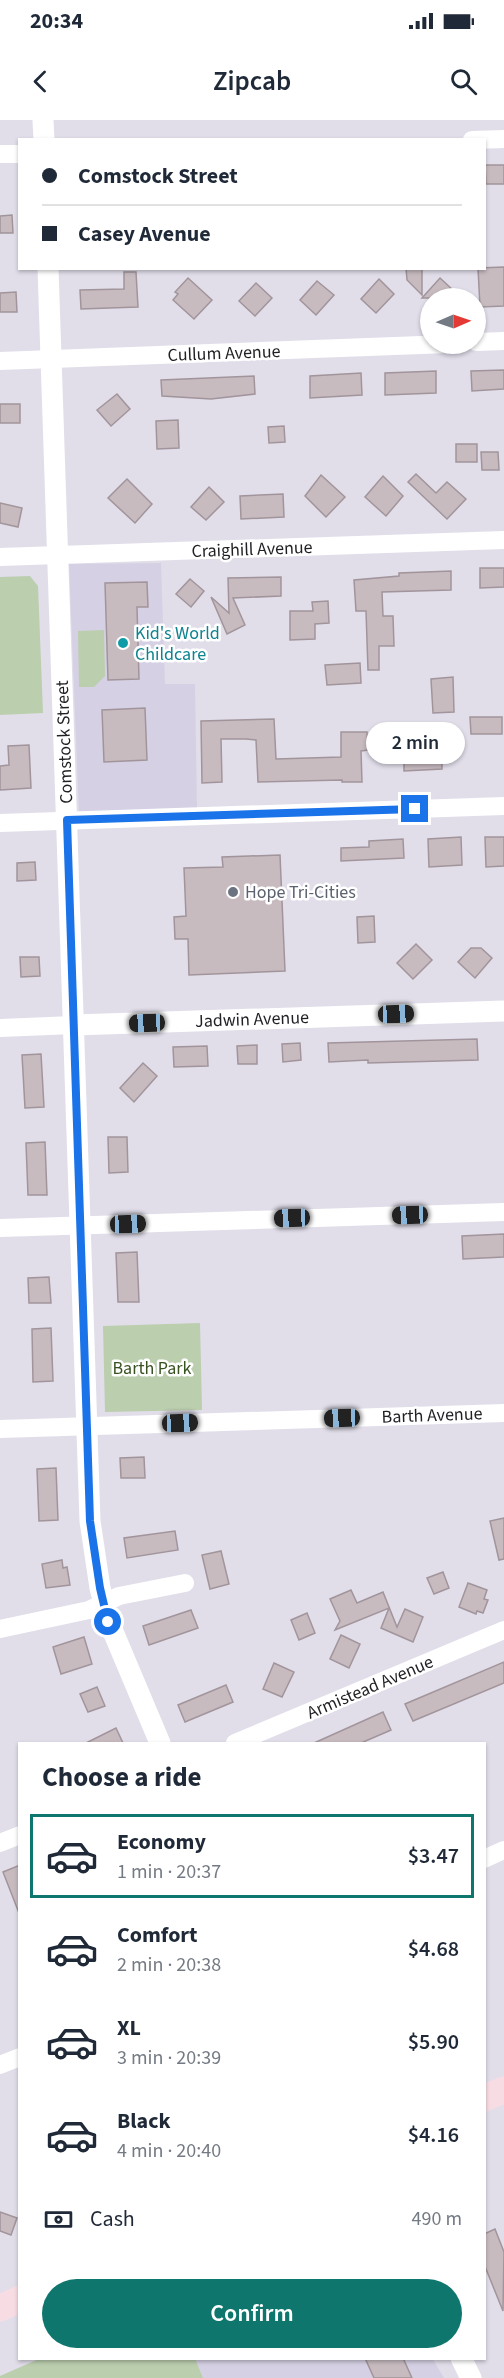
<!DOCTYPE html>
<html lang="en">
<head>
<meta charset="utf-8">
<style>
  :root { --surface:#fff; --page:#f2f2f3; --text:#1f2937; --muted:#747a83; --line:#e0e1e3; --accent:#0f766e }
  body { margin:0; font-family:"Source Sans 3",sans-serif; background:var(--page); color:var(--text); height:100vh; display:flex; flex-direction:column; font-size:22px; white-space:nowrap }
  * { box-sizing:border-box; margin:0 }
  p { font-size:20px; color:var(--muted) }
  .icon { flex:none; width:33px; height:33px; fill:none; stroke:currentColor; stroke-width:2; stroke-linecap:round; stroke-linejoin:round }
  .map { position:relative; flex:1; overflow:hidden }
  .panel { position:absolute; left:18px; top:1622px; width:468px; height:618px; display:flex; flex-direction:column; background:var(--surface); border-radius:0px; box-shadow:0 2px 4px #0004 }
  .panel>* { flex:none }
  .guide { position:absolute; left:18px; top:18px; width:468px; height:132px; border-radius:0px; box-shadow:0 2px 4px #0004; display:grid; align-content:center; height:132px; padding:0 24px; background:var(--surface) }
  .needle { width:39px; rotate:88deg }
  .buttons { position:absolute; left:420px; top:168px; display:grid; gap:12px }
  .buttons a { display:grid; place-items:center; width:66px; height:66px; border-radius:50%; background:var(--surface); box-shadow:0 2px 4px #0004; font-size:30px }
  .end { position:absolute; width:27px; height:27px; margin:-14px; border:8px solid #1a73e8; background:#fff; box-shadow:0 0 0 3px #fff }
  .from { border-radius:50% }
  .bubble { position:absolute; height:42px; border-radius:21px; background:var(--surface); box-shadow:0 2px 4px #0004; font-size:20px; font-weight:600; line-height:42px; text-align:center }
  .car { position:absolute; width:18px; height:36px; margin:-18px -9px; border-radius:8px; box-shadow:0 0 4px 2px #0007; background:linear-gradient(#222 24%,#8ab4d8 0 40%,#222 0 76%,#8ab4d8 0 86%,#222 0) }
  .guide b { display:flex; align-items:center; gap:21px; height:57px; font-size:22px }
  .guide b+b { border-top:2px solid var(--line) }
  .guide i { width:15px; height:15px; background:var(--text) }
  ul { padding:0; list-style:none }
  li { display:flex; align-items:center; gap:18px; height:84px; margin:0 12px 9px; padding:0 12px; border:3px solid transparent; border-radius:0px }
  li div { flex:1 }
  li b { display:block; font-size:22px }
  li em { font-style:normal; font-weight:600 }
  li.on { border-color:var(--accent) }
  li>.icon { width:54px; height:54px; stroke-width:1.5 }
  h2 { padding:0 24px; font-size:27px; line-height:72px }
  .pay { display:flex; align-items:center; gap:15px; height:66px; padding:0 24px; font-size:22px }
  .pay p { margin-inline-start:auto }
  .cta { display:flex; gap:12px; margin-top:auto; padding:12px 24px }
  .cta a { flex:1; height:69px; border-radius:36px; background:var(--accent); color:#fff; font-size:24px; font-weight:600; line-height:69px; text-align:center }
  .status { display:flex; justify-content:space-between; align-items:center; height:42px; padding:0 30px; background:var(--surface); direction:ltr }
  .status svg { height:16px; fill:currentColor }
  header { display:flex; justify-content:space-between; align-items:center; height:78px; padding:0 24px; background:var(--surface); font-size:27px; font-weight:600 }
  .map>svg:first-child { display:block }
  .built { fill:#d5d0e3 }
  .green { fill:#bbceae }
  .building { fill:#c7bbc0; stroke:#a1959b; stroke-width:1.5 }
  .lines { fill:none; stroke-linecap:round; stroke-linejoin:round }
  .minor { stroke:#fff; stroke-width:18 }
  .tertiary { stroke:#fff; stroke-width:21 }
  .primary { stroke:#f8dce3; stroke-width:27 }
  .route { stroke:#1a73e8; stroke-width:8 }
  .culture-dot { fill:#0f9aa8; stroke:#fff; stroke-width:2 }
  .worship-dot { fill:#6b7280; stroke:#fff; stroke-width:2 }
  .labels { text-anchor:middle; stroke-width:5; stroke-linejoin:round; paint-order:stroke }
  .street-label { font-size:18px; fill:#201f23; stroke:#fff }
  .culture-label { font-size:18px; fill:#0d838f; stroke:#fff; text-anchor:start }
  .worship-label { font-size:18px; fill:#5b616d; stroke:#fff; text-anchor:start }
  .park-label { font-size:18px; fill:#375121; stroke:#fff }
</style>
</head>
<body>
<div class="status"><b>20:34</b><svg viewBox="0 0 49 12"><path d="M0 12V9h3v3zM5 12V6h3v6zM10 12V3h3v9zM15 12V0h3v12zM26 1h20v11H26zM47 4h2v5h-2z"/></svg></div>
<header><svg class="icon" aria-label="back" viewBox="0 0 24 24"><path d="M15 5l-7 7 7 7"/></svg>Zipcab<svg class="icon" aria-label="search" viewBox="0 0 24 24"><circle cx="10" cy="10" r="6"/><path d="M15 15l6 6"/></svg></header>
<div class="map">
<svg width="504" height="2258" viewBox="0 0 504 2258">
  <rect width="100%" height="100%" fill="#e1deea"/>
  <g class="built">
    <path d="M161,443l4,121h30l2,125 -118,4 -10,-249z"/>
    <path d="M195,2238h237l12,20h-241z"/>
  </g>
  <g class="green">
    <path d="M30,456l8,10 5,127 -43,2v-138z"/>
    <path d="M104,510l1,46 -11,11h-15l-1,-56z"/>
    <path d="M200,1203l2,87 -97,2 -2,-86z"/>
    <path d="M41,2238h154l8,20h-203v-2z"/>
  </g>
  <g class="building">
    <path d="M485,45h19v19h-18z"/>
    <path d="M12,95l1,18h-13v-17z"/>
    <path d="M504,147v39l-24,1 -2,-39z"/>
    <path d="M406,148h16v27l-15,-15z"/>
    <path d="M124,152h12l2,35 -57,2 -1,-19 44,-1z"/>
    <path d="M188,158l24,22 -18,19 -21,-19 5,-6 -3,-2z"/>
    <path d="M440,158l15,14 -7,6h-26z"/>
    <path d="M379,159l15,15 -18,19 -15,-14z"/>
    <path d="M317,161l17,14 -18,20 -16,-15z"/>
    <path d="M256,163l16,15 -17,18 -16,-15z"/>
    <path d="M16,172l1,20h-17v-19z"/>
    <path d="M504,250v19l-32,2 -1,-20z"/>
    <path d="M436,251v22l-51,2v-22z"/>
    <path d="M361,253l1,22 -52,3v-22z"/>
    <path d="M254,256l1,18 -44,5 -49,-3 -1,-16z"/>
    <path d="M117,274l13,15 -19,17 -14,-16z"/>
    <rect x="0" y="284" width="20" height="19"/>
    <path d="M178,300l1,28 -22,1 -1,-28z"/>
    <path d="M284,306l1,16 -16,1 -1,-16z"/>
    <rect x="456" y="324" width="21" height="18"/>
    <path d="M481,332h17l1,18h-17z"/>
    <path d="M416,354l20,19 11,-11 19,17 -19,20 -39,-37z"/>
    <path d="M321,355l24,22 -19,20 -21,-21z"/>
    <path d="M383,356l20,20 -17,20 -21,-19z"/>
    <path d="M127,359l25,25 -17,19 -27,-25z"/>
    <path d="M209,367l15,15 -18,18 -15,-13z"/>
    <path d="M283,374l1,23 -43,2 -1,-23z"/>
    <path d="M0,383l22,5 -4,19 -18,-4z"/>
    <path d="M480,448h24v19l-24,1z"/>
    <path d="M451,451v19l-69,2 1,24h10l1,30h-15v24h-11l-2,-59h-10l-2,-31 45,-4v-3z"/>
    <path d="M281,457v19l-48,2 12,27 -18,9 -16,-37 18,16 -1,-35z"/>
    <path d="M190,459l14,12 -13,16 -15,-13z"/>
    <path d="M147,462l1,25h-11l2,72 -31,1 -3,-97z"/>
    <path d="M328,481l1,22 -14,1v15l-25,1v-29h23l-1,-9z"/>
    <path d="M360,543l1,20 -34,2 -2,-20z"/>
    <path d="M453,557l1,35 -21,1 -2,-34z"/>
    <path d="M145,588l2,52 -43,2 -2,-52z"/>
    <path d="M470,597h32v17h-31z"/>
    <path d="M274,599l2,40 65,-2v-25h26l1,18 -7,1 1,31h-20v-2l-84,2 -2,-42 -10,-1h-25l1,43 -20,1 -1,-62z"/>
    <path d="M441,613l1,36 -38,2v-20h7l-1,-17z"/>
    <path d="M29,625l2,43 -31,2v-24l9,-1 -1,-19z"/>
    <path d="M461,717l1,28 -33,2 -1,-28z"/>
    <path d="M485,717h19v29l-18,1z"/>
    <path d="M403,719l1,19 -63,3v-13l28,-1v-6z"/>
    <path d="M280,735l5,116 -96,4 -1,-36h-13l-1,-22 12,-1 -2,-48 39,-1 -1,-10z"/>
    <path d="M35,742l1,18 -19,1v-18z"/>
    <path d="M374,796l1,26 -17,1 -1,-26z"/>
    <path d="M416,824l16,16 -19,19 -16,-16z"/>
    <path d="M471,828h10l11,10 -17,20 -17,-16z"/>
    <path d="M20,837h19l1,19 -19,1z"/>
    <path d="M477,919l1,21 -110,3v-3l-39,2 -1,-19z"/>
    <path d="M300,923l1,17 -18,2 -1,-18z"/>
    <path d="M257,925v19h-19l-1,-18z"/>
    <path d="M207,926l1,20 -34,1 -1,-20z"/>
    <path d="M41,934l3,53 -19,1 -3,-53z"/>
    <path d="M143,943l14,13 -23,26 -14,-14z"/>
    <path d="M108,1017h19l1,35 -19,1z"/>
    <path d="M45,1022l2,53h-19l-2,-52z"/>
    <path d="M504,1114v23l-41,2 -1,-23z"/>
    <path d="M137,1132l2,50h-21l-2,-49z"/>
    <path d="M49,1157l2,26h-22l-1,-25z"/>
    <path d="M51,1208l2,53 -20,1 -1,-53z"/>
    <path d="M144,1337l1,21h-24l-1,-20z"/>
    <path d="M56,1348l2,52 -19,1 -2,-52z"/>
    <path d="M504,1398v41l-5,1 -9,-39z"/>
    <path d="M175,1411l3,19 -51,8 -3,-20z"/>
    <path d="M221,1431l8,33 -19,5 -8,-34z"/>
    <path d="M62,1440l1,8 4,-1 3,18 -24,3 -4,-24z"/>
    <path d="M443,1452l6,16 -15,6 -7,-16z"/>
    <path d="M468,1463l19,7 -3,9 4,1 -5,13 -6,-2 -1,3 -17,-7z"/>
    <path d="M351,1470l6,13 26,-11 14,35 8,-18 18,8 -10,25 -32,-14 8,-20 -54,22 5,-9 -10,-22z"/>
    <path d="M191,1490l7,18 -49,17 -6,-19z"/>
    <path d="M307,1493l8,20 -16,7 -8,-20z"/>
    <path d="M341,1515l19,9 -11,24 -19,-9z"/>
    <path d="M84,1517l8,27 -31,10 -8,-27z"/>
    <path d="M504,1542v21l-91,38 -8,-17z"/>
    <path d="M274,1543l20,9 -12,25 -19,-8z"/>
    <path d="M226,1565l7,17 -48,20 -7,-17z"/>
    <path d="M97,1567l8,19 -17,6 -8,-18z"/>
    <path d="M383,1592l8,18 -30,13h-47z"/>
    <path d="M116,1608l7,15h-37z"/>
    <path d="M20,1745v48h-1l-16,-41z"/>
    <path d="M0,2092l17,6 -6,17 -11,-4z"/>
    <path d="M495,2109l9,23 -1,59 -19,-47v-30z"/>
    <path d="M365,2238h38l9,20h-38z"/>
  </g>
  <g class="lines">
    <g class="minor">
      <path d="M472,20l32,-1"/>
      <path d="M0,34h20"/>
      <path d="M476,222l28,-1"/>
      <path d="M0,241l448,-17"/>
      <path d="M0,437l504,-17"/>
      <path d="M0,703l504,-17"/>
      <path d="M0,908l74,-3"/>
      <path d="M0,1108l504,-16"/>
      <path d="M0,1309l504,-16"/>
      <path d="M0,1509l89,-19 30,-14 66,-13"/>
      <path d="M235,1623l269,-113"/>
      <path d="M0,1723l20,-8"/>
      <path d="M484,1739l20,-9"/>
      <path d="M0,1945l20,-8"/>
    </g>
    <g class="tertiary">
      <path d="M43,0l1,20"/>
      <path d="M48,148l42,1253 10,67 9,34 51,121"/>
      <path d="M74,905l430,-14"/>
      <path d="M461,2238l10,20"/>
    </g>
    <g class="primary">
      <path d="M484,1978l20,-8"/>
      <path d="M0,2188l20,-9"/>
    </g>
  </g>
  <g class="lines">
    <path class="route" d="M108,1502l-8,-34 -10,-67 -23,-701 348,-11"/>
  </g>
  <circle class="culture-dot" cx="123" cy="523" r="6"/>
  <circle class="worship-dot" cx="233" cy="772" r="6"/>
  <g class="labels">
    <g class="street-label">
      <text transform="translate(224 233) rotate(-2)" y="6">Cullum Avenue</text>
      <text transform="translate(252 429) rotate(-2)" y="6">Craighill Avenue</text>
      <text transform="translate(64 622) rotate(-92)" y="6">Comstock Street</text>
      <text transform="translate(252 899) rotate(-2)" y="6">Jadwin Avenue</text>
      <text transform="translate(432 1295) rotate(-2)" y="6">Barth Avenue</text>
      <text transform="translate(370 1567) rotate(-23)" y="6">Armistead Avenue</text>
    </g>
    <g class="culture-label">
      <text x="135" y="519">Kid's World<tspan x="135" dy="21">Childcare</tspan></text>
    </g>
    <g class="worship-label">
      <text x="245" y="778">Hope Tri-Cities</text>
    </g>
    <g class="park-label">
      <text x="152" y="1254">Barth Park</text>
    </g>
  </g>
</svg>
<div class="buttons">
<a><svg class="needle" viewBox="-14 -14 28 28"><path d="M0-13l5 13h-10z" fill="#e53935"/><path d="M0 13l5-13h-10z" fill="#747a83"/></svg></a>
</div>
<i class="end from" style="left:108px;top:1502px"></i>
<i class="end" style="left:415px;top:689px"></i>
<div class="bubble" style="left:366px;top:602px;width:99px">2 min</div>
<i class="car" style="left:396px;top:894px;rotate:88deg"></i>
<i class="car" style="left:147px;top:903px;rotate:268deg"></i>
<i class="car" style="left:410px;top:1095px;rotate:268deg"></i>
<i class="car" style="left:292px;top:1098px;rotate:268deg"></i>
<i class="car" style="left:128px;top:1104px;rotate:88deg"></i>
<i class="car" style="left:342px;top:1298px;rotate:268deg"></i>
<i class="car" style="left:180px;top:1303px;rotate:88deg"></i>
<div class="guide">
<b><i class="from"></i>Comstock Street</b>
<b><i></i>Casey Avenue</b>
</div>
<section class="panel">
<h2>Choose a ride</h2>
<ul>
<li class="on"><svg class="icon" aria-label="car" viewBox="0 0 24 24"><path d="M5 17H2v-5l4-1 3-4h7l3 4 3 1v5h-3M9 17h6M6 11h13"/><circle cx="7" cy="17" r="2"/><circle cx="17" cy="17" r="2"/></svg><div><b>Economy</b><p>1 min · 20:37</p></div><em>$3.47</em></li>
<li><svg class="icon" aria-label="car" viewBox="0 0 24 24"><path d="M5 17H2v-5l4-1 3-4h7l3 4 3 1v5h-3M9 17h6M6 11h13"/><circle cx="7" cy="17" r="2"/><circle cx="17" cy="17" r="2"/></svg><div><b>Comfort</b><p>2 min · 20:38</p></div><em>$4.68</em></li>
<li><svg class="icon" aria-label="car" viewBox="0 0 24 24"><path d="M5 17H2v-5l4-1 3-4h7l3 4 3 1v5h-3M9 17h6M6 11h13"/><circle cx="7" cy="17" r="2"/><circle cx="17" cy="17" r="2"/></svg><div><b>XL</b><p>3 min · 20:39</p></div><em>$5.90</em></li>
<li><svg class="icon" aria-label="car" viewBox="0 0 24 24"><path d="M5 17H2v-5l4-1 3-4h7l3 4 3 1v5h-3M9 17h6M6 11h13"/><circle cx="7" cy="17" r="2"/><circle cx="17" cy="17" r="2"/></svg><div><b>Black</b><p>4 min · 20:40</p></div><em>$4.16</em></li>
</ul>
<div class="pay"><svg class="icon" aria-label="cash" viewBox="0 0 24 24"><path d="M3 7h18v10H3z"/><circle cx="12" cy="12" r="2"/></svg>Cash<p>490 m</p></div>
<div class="cta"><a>Confirm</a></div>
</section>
</div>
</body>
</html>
